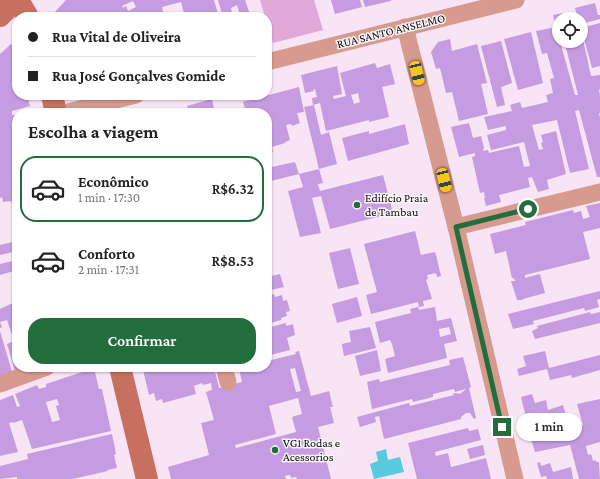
<!DOCTYPE html>
<html lang="pt">
<head>
<meta charset="utf-8">
<style>
  :root { --surface:#fff; --page:#f2f2f2; --text:#222; --muted:#767676; --line:#e0e0e0; --accent:#216d3c }
  body { margin:0; font-family:"Crimson Pro",serif; background:var(--page); color:var(--text); height:100vh; display:flex; flex-direction:column; font-size:15px; white-space:nowrap }
  * { box-sizing:border-box; margin:0 }
  p { font-size:13px; color:var(--muted) }
  .icon { flex:none; width:22px; height:22px; fill:none; stroke:currentColor; stroke-width:2; stroke-linecap:round; stroke-linejoin:round }
  .map { position:relative; flex:1; overflow:hidden }
  .sheet { position:absolute; left:12px; top:108px; width:260px; height:264px; display:flex; flex-direction:column; background:var(--surface); border-radius:16px; box-shadow:0 1px 3px #0004 }
  .sheet>* { flex:none }
  .banner { position:absolute; left:12px; top:12px; width:260px; height:88px; border-radius:16px; box-shadow:0 1px 3px #0004; display:grid; align-content:center; height:88px; padding:0 16px; background:var(--surface) }
  .tools { position:absolute; left:552px; top:12px; display:grid; gap:8px }
  .tools a { display:grid; place-items:center; width:36px; height:36px; border-radius:50%; background:var(--surface); box-shadow:0 1px 3px #0004; font-size:20px }
  .end { position:absolute; width:18px; height:18px; margin:-9px; border:5px solid #216d3c; background:#fff; box-shadow:0 0 0 2px #fff }
  .from { border-radius:50% }
  .bubble { position:absolute; height:28px; border-radius:14px; background:var(--surface); box-shadow:0 1px 3px #0004; font-size:13px; font-weight:600; line-height:28px; text-align:center }
  .car { position:absolute; width:12px; height:24px; margin:-12px -6px; border-radius:5px; box-shadow:0 0 3px 1px #0007; background:linear-gradient(#f5c518 24%,#345 0 40%,#f5c518 0 76%,#345 0 86%,#f5c518 0) }
  .banner b { display:flex; align-items:center; gap:14px; height:38px; font-size:15px }
  .banner b+b { border-top:1px solid var(--line) }
  .banner i { width:10px; height:10px; background:var(--text) }
  ul { padding:0; list-style:none }
  li { display:flex; align-items:center; gap:12px; height:66px; margin:0 8px 6px; padding:0 8px; border:2px solid transparent; border-radius:16px }
  li div { flex:1 }
  li b { display:block; font-size:15px }
  li em { font-style:normal; font-weight:600 }
  li.on { border-color:var(--accent) }
  li>.icon { width:36px; height:36px; stroke-width:1.5 }
  h2 { padding:0 16px; font-size:18px; line-height:48px }
  .button { display:flex; gap:8px; margin-top:auto; padding:8px 16px }
  .button a { flex:1; height:46px; border-radius:16px; background:var(--accent); color:#fff; font-size:16px; font-weight:600; line-height:46px; text-align:center }
  .map>svg:first-child { display:block }
  .green { fill:#e0a9d9 }
  .water { fill:#57cbe0 }
  .building { fill:#c59be1; fill-rule:evenodd }
  .lines { fill:none; stroke-linecap:round; stroke-linejoin:round }
  .minor { stroke:#d69a8e; stroke-width:17 }
  .secondary { stroke:#c77060; stroke-width:22 }
  .route { stroke:#216d3c; stroke-width:5 }
  .poi-dot { fill:#216d3c; stroke:#f8f8f8; stroke-width:1.5 }
  .labels { text-anchor:middle; stroke-width:3; stroke-linejoin:round; paint-order:stroke }
  .street-label { font-size:12px; fill:#150513; stroke:#f8f8f8 }
  .poi-label { font-size:12px; fill:#150513; stroke:#f8f8f8; text-anchor:start }
</style>
</head>
<body>
<div class="map">
<svg width="600" height="479" viewBox="0 0 600 479">
  <rect width="100%" height="100%" fill="#f9e4f5"/>
  <path class="green" d="M260,0h54l9,30 -50,13 -6,-19v-7h-2z"/>
  <path class="water" d="M386,449l2,11 12,-3 4,15 -30,7 -4,-15 8,-3 -2,-9z"/>
  <g class="building">
    <path d="M66,0h148l5,17h-34l-4,-15 -19,5 2,8 14,-3 1,5h-35l-1,-4 -2,1 1,3h-87l-1,-4zM133,1l3,6 -8,4 -2,-5 -3,2 -1,-2z"/>
    <path d="M218,0h27l6,17h-28zM237,5l2,7 -7,2 -1,-6z"/>
    <path d="M331,0h29l2,7 -27,7z"/>
    <path d="M363,0h28v1l-26,6z"/>
    <path d="M595,3l3,12h2v4l-19,5v-5h-3l-3,-11z"/>
    <path d="M563,13l1,6h-5v22h22l1,-6 9,41 9,-1v14l-1,1 1,6v17h-1l1,5v59h-3l-18,-67 -4,1 14,58 -19,4 -13,-53 -25,5 7,25 4,-1 -2,-6 2,-1 -2,-7 15,-4 10,43 -19,6 2,9 -11,3 -6,-15 -4,1 2,9 -31,8 2,7 -15,4 -2,-8h1l-1,-6 -4,1 -8,-36 3,-1v-3l-16,4 -8,-30 18,-4 4,15 8,-2 3,12 -1,3 5,-1 1,3 30,-7 5,21 6,-1 -6,-24 -33,8 -4,-15 19,-5v-4l-18,4 -4,-13 28,-6 -2,-6 10,-3 2,6 26,-6 -2,-7 7,-2 -3,-14 4,-1 -7,-25 -5,1 -6,-23 20,-4 -3,-12zM565,44l13,51h-3l-14,-50z"/>
    <path d="M600,23v43l-8,2 -11,-40z"/>
    <path d="M531,32l12,51 -25,7 -14,-51z"/>
    <path d="M450,39l2,12 25,-7 10,39 -6,1 7,30 -29,7 -7,-29 -6,1 -6,-25 -4,1 -5,-17 7,-10z"/>
    <path d="M501,41l11,42 -11,4 4,18 -8,2 -16,-61z"/>
    <path d="M11,44l5,3 1,6v42h10l3,11 -18,5v4h4l1,6v82l-5,1 -1,-3 -8,1 -1,-5 -2,1v-144z"/>
    <path d="M375,63l2,5 13,-4 5,20 -13,3 7,30 -20,5v-2l-43,11 -6,-28 -7,2 -1,-7 5,-1 -2,-8h-2l1,2 -9,2 -4,-18 36,-9 5,28 -9,2 1,3 12,-3 -6,-23zM358,93l2,9 -6,2 -3,-9z"/>
    <path d="M299,87l5,25 -7,1 3,10 -8,3 -1,-2 -5,1 4,15 -5,2v1l-13,4 1,5 -6,2v-41h-21l-3,-11z"/>
    <path d="M212,99l3,14h-26l-2,-7z"/>
    <path d="M314,105l7,30 8,-3 8,32 -18,5 -15,-62z"/>
    <path d="M239,108l1,5h-19v-1z"/>
    <path d="M405,124l4,20 -61,17 -6,-23 27,-7v3z"/>
    <path d="M295,162l4,12 -32,8v-14z"/>
    <path d="M319,169l4,14 -5,1 2,7 63,-16 10,38 -63,16 -9,-33 -9,2 9,35 -21,4 -12,-46 15,-4 -4,-13z"/>
    <path d="M600,203v25l-17,4 7,27 -65,16v3l15,-4 5,19 -22,6v1h-6l-6,-19h4l-1,-3h-2l-6,-27 -11,3 -5,-20 36,-9 -1,-3 48,-12 1,3 7,-2 2,8 7,-2 -4,-11z"/>
    <path d="M267,222l5,16 -5,1z"/>
    <path d="M415,231l6,24 14,-3 1,3 5,21 -4,1 -1,-4 -9,2 1,4 -2,1 6,19 -9,2 1,5 -5,1 -1,-5 -47,12 -5,-19 11,-3 -13,-48z"/>
    <path d="M17,241v10l-17,4v-10z"/>
    <path d="M350,248l9,36 -21,5 -9,-36z"/>
    <path d="M17,260v10l-17,5v-11z"/>
    <path d="M280,274l4,13 -17,4v-14z"/>
    <path d="M600,291v8l-3,1 2,7 -14,4 -1,-3 -51,13 1,3 -21,5 -5,-15z"/>
    <path d="M274,294l1,3 7,-2 1,6 4,-1 3,11 -4,1 1,4 -6,2v2l-14,4v-28z"/>
    <path d="M357,297l5,19 -25,7 -5,-19z"/>
    <path d="M17,301v66h8l-10,4 -8,-27 7,-3 -7,-21 -7,2 2,5 -2,1v-19z"/>
    <path d="M418,307l1,3 16,-3 2,14 14,-3 6,23 -13,3 3,14 -59,15 -3,-14 10,-3 -3,-12 -2,-4 -10,3 -5,-21 36,-9 -1,-4zM449,327l2,7 -11,3 -1,-8z"/>
    <path d="M590,312l1,2 9,-2v11l-65,16 -3,-8 6,-3 -1,-2z"/>
    <path d="M286,323v3l7,-2 2,11 -8,3 3,12 -23,6v-28z"/>
    <path d="M370,327l6,21 -32,8 -2,-12 9,-2 -2,-11z"/>
    <path d="M0,331l12,41 -12,4z"/>
    <path d="M377,350l4,21 -21,5 -5,-20z"/>
    <path d="M299,351l12,45 18,-5 4,16h-3l4,16 -16,4 13,52h-34l-1,-2 -5,1 -1,-3 -5,1 1,3h-115l-3,-12 41,-12 -8,-32 13,-3 -8,-28 6,-2 -1,-7 -8,2 -1,-2 -8,3 2,8 -33,9 -1,-4 -6,2 -2,-8 -5,2 -6,-25 10,-3h61l5,21 23,-6 -3,-13 6,-2h22v-6l29,-7 -1,-2zM295,368l6,23 -5,1 -6,-23zM298,398l4,16 -10,3 4,15 -60,16 -1,-3 41,-11 -7,-28z"/>
    <path d="M545,351l4,17 51,-13v15l-28,8 -1,-3 -21,5 -3,-11 -28,7 -2,-7 9,-3 -3,-10z"/>
    <path d="M463,357l8,30 -2,1 7,30 -2,1 -4,-6h-4l-5,4v2l-77,20 -5,-23 -4,1 1,5 -16,5 -3,-10 52,-14 1,3 44,-11 -1,-2h3l4,1 6,-5 -11,3 -1,-3 -21,5v3l-20,5 -1,-3 -40,10 -5,-27 12,-3 1,3 70,-17 -1,-5z"/>
    <path d="M94,368l5,21h3l9,42 -79,18 -10,-29 -9,3v-1l-4,1 9,29 -18,4v-56l13,-5 4,12 3,-1 -5,-12 22,-9 2,4 7,-2v-3zM57,399l2,6 -3,1 4,14 -8,2 -6,-20z"/>
    <path d="M532,394l3,9 11,-3 2,10 15,-5 5,18 6,-2 2,6 7,-2 -6,-21 23,-5v43l-14,4 2,9 3,-1 2,7 3,-1v2h3l1,17h-21l-9,-34 -35,7 -4,-13 14,-4 -3,-12 -3,-9h-2v-1l-4,1 4,18 -7,2 -9,-37z"/>
    <path d="M468,428l1,3 9,-2 3,11 -46,12 1,4 12,-3 3,14 35,-9 5,21h-74l-9,-36z"/>
    <path d="M112,434l4,20 -2,1 3,13 -10,2 1,1 -35,8h-56v-2l-17,2v-13l28,-7 -1,-5z"/>
    <path d="M483,445l2,10 -15,4 -3,-10z"/>
    <path d="M540,462l1,4 9,-3 3,9 18,-5 2,12h-26l-1,-3 -5,1 -4,-14z"/>
  </g>
  <g class="lines">
    <g class="minor">
      <path d="M405,27l51,200 59,252"/>
      <path d="M267,62l249,-62"/>
      <path d="M64,113l72,-18"/>
      <path d="M456,227l144,-35"/>
      <path d="M224,367l4,15"/>
      <path d="M0,384l47,-17"/>
    </g>
    <g class="secondary">
      <path d="M18,0l10,17"/>
      <path d="M0,16l16,-16"/>
      <path d="M52,95l4,18"/>
      <path d="M120,367l27,112"/>
    </g>
  </g>
  <g class="lines">
    <path class="route" d="M502,427l-46,-200 72,-18"/>
  </g>
  <g class="poi-dot">
    <circle cx="357" cy="205" r="4"/>
    <circle cx="275" cy="450" r="4"/>
  </g>
  <g class="labels">
    <g class="street-label">
      <text transform="translate(391 31) rotate(-14)" y="4">RUA SANTO ANSELMO</text>
    </g>
    <g class="poi-label">
      <text x="365" y="202">Edifício Praia<tspan x="365" dy="14">de Tambau</tspan></text>
      <text x="283" y="447">VG1 Rodas e<tspan x="283" dy="14">Acessorios</tspan></text>
    </g>
  </g>
</svg>
<div class="tools">
<a><svg class="icon" aria-label="locate" viewBox="0 0 24 24"><circle cx="12" cy="12" r="6"/><path d="M12 2v4M12 18v4M2 12h4M18 12h4"/></svg></a>
</div>
<i class="end from" style="left:528px;top:209px"></i>
<i class="end" style="left:502px;top:427px"></i>
<div class="bubble" style="left:516px;top:413px;width:66px">1 min</div>
<i class="car" style="left:417px;top:73px;rotate:166deg"></i>
<i class="car" style="left:444px;top:180px;rotate:166deg"></i>
<div class="banner">
<b><i class="from"></i>Rua Vital de Oliveira</b>
<b><i></i>Rua José Gonçalves Gomide</b>
</div>
<section class="sheet">
<h2>Escolha a viagem</h2>
<ul>
<li class="on"><svg class="icon" aria-label="car" viewBox="0 0 24 24"><path d="M5 17H2v-5l4-1 3-4h7l3 4 3 1v5h-3M9 17h6M6 11h13"/><circle cx="7" cy="17" r="2"/><circle cx="17" cy="17" r="2"/></svg><div><b>Econômico</b><p>1 min · 17:30</p></div><em>R$6.32</em></li>
<li><svg class="icon" aria-label="car" viewBox="0 0 24 24"><path d="M5 17H2v-5l4-1 3-4h7l3 4 3 1v5h-3M9 17h6M6 11h13"/><circle cx="7" cy="17" r="2"/><circle cx="17" cy="17" r="2"/></svg><div><b>Conforto</b><p>2 min · 17:31</p></div><em>R$8.53</em></li>
</ul>
<div class="button"><a>Confirmar</a></div>
</section>
</div>
</body>
</html>
